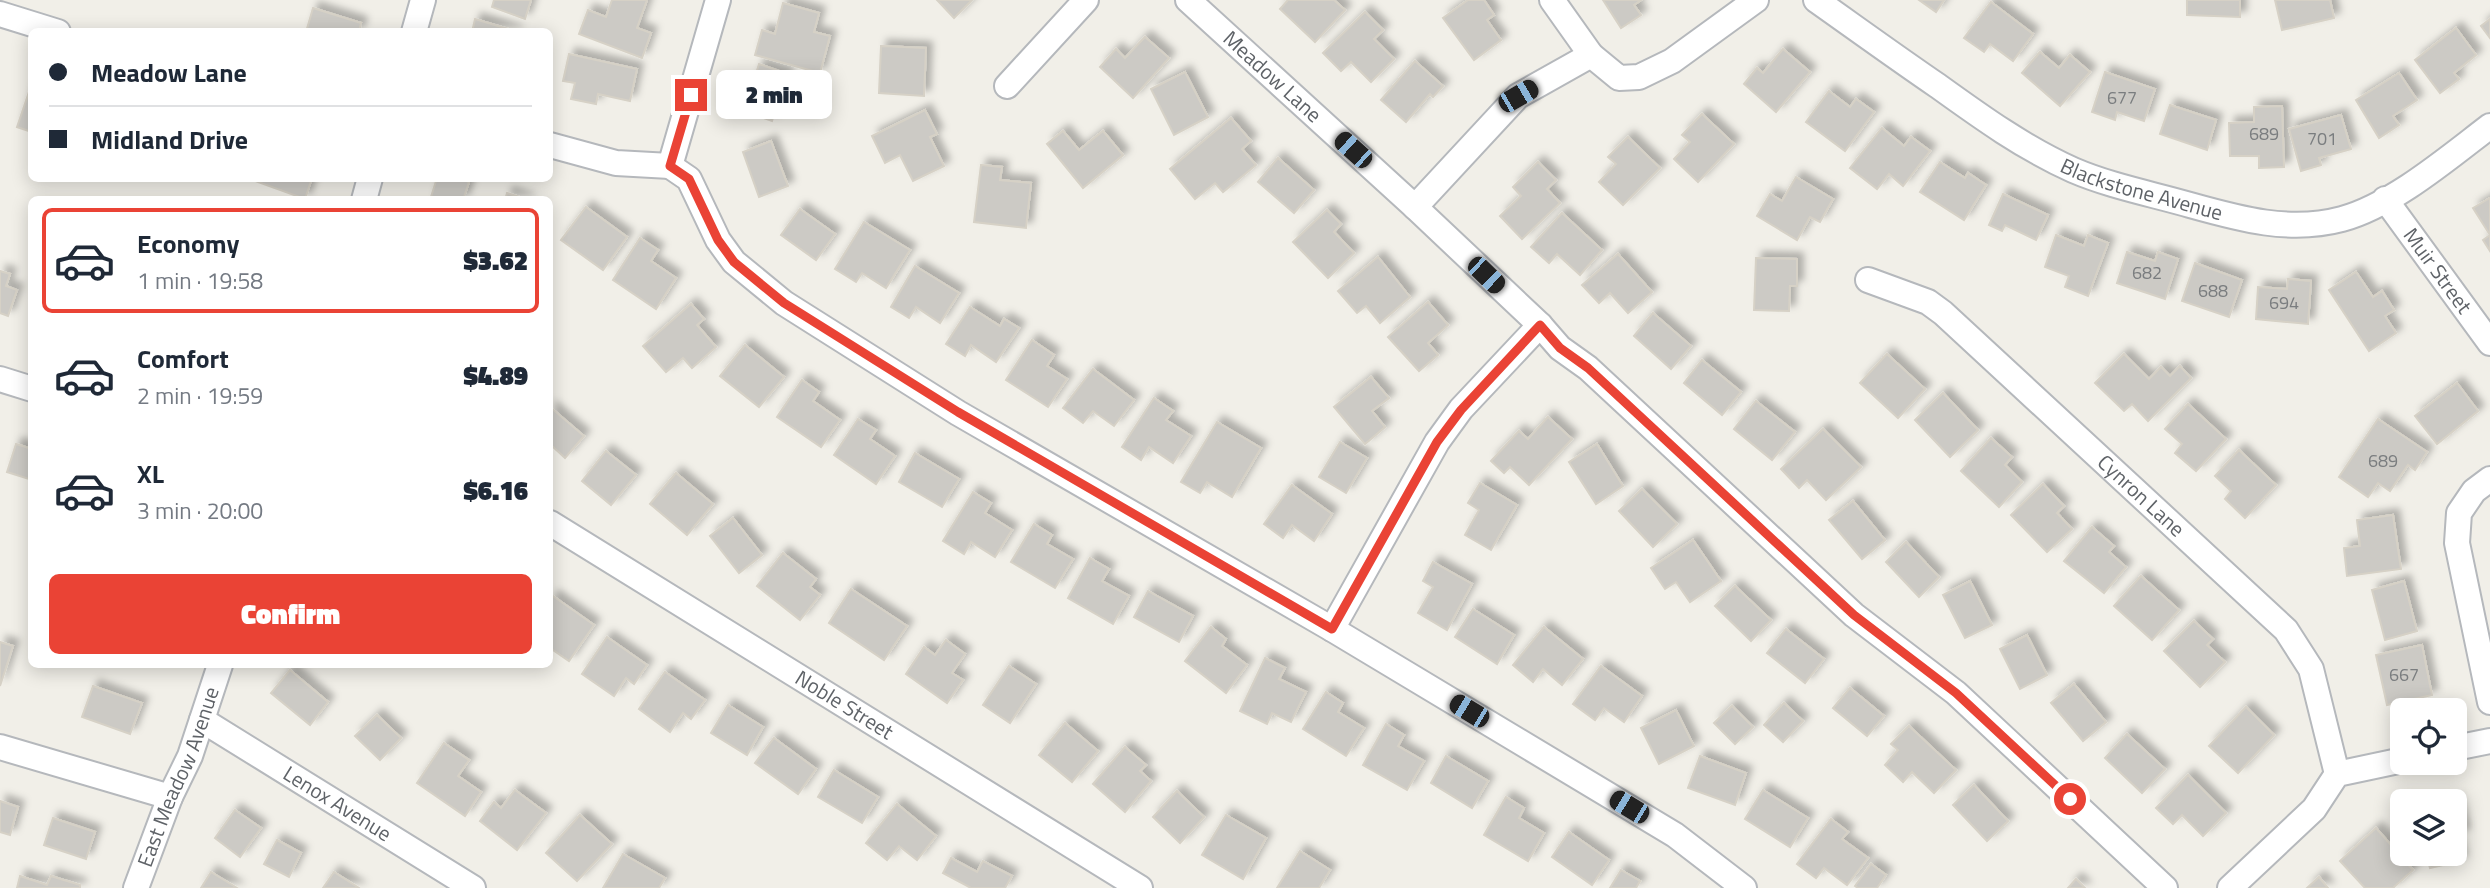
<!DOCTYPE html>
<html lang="en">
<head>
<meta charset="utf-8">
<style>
  :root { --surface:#fff; --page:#f2f2f3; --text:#1f2937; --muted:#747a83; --line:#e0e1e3; --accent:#ea4335 }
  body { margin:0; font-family:"Titillium Web",sans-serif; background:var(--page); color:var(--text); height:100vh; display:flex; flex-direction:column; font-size:26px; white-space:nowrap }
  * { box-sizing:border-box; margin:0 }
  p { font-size:23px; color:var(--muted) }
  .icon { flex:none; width:38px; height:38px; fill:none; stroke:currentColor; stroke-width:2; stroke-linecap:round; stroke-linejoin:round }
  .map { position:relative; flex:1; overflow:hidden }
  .side { position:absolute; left:28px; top:196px; width:525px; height:472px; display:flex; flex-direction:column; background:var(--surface); border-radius:10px; box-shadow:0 4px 18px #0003 }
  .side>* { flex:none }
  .guide { position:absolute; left:28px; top:28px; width:525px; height:154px; border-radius:10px; box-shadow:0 4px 18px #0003; display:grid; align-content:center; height:154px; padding:0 21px; background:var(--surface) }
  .buttons { position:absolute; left:2390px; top:698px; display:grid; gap:14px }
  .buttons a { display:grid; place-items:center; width:77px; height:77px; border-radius:10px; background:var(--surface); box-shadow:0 4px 18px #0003; font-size:35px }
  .end { position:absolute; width:32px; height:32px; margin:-16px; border:9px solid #ea4335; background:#fff; box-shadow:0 0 0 4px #fff }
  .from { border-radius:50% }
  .bubble { position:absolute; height:49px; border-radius:10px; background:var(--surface); box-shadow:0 4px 18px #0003; font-size:23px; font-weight:800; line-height:49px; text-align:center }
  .car { position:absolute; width:21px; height:42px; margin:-21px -10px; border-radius:9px; box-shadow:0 0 5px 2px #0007; background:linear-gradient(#222 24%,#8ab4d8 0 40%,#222 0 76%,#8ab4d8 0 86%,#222 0) }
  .guide b { display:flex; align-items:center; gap:24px; height:66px; font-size:26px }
  .guide b+b { border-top:2px solid var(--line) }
  .guide i { width:18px; height:18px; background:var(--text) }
  ul { padding:12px 0 0; list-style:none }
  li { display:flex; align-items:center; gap:21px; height:105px; margin:0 14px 10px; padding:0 7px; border:4px solid transparent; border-radius:10px }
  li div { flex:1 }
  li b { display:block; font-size:26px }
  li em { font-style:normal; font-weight:800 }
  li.on { border-color:var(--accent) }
  li>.icon { width:63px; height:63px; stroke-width:1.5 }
  .cta { display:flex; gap:14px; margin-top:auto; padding:14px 21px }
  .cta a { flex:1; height:80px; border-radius:10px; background:var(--accent); color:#fff; font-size:28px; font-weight:800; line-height:80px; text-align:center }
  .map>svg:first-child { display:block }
  .building { fill:#cccac5; stroke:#d6d1c6; stroke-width:2; filter:url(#shadow) }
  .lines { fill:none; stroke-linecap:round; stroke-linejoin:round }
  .minor-casing { stroke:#b5b8bc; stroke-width:28 }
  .minor { stroke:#fff; stroke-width:24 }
  .route { stroke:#ea4335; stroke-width:9 }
  .labels { text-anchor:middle; stroke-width:5; stroke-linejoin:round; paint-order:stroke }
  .number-label { font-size:18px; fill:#7a7d7f }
  .street-label { font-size:21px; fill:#5f6368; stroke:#fff }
</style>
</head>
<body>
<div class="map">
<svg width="2490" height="888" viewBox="0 0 2490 888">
  <defs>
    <filter id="shadow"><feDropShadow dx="6" dy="-6" stdDeviation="3.5" flood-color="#0004"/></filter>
  </defs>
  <rect width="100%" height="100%" fill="#f1efe8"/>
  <g class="building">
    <path d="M494,0h37l-6,19 -33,-12z"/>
    <path d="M612,0h35l-10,28 14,5 -9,25 -63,-24 9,-24 18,7z"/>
    <path d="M937,0h35l-18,18z"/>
    <path d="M1288,0h46l11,10 -30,32 -35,-33z"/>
    <path d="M1468,0h16l10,15 -7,5 14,20 -27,20 -31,-42z"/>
    <path d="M1603,0h38l-7,5 7,10 -20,13z"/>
    <path d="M1919,0h25l-8,12z"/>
    <path d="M2187,0h53v17l-53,-2z"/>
    <path d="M2275,0h55l4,18 -52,12z"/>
    <path d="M1991,2l42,32 -20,27 -23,-17 -6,8 -20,-14z"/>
    <path d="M783,3l36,10 -5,19 16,4 -10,37 -65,-18 7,-25 13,4z"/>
    <path d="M313,8l48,15 -2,9h-53z"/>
    <path d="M1365,12l18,18 -9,9 20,20 -23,23 -20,-20 -10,9 -18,-18z"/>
    <path d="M475,19l43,13h-46z"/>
    <path d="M2490,19v19l-9,-12z"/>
    <path d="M2456,28l20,27 -22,18 5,6 -19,14 -25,-33z"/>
    <path d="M1145,37l24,21 -36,40 -33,-31 16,-18 9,9z"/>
    <path d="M881,46l45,2 -2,48 -45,-3z"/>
    <path d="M1783,49l27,23 -34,40 -32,-28 13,-16 6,5z"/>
    <path d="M2040,52l19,16 11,-13 20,17 -30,34 -38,-33z"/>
    <path d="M569,54l68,15 -7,32 -32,-7 -2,10 -25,-5 4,-16 -12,-2z"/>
    <path d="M1415,61l28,25 -10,11 -3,-3 -24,28 -25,-22z"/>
    <path d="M759,64l29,10 -16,47 -28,-10z"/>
    <path d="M1185,72l23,45 -34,18 -23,-46z"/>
    <path d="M2105,72l50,17 -11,32 -27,-9 -2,8 -23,-8z"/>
    <path d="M2399,73l18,27 -24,16 6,9 -20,13 -23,-38z"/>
    <path d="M31,86h1v46l-15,-5z"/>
    <path d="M1829,91l21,16 6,-8 18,13 -29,39 -39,-29z"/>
    <path d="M2170,105l46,15 -9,30 -47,-16z"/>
    <path d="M2282,106l2,61 -25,1v-12h-29l-1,-33 25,-1v-15z"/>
    <path d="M925,110l12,24 -7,3 14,29 -31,15 -13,-26 -15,8 -13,-27z"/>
    <path d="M1702,114l32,30 -36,38 -24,-23 16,-17 -8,-7z"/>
    <path d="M2341,115l10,34 -32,9 2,7 -20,6 -12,-42z"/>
    <path d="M1231,118l20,23 -9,8 14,16 -33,27 -8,-9 -20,16 -25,-30z"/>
    <path d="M1882,128l22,18 7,-9 19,14 -27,35 -14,-12 -12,15 -27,-21z"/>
    <path d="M1063,131l16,19 24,-19 20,24 -40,33 -36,-44z"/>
    <path d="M1628,137l32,31 -37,37 -24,-23 17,-18 -8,-7z"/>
    <path d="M771,141l17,45 -29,11 -16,-45z"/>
    <path d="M1278,158l36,32 -20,23 -36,-31z"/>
    <path d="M1538,162l18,18 -9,9 13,14 -38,36 -22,-23 21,-20 -8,-9z"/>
    <path d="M1940,162l25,16 3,-5 18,12 -22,35 -44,-28z"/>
    <path d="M981,165l21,2 -2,13 31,3 -5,45 -52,-6z"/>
    <path d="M1796,177l37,22 -13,23 -10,-5 -13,23 -40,-24 13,-22 12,7z"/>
    <path d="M256,178h56l-7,21 -50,-18z"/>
    <path d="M437,178h22l10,4 -6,18h-33z"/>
    <path d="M507,193l22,7h-24z"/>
    <path d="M2003,194l45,21 -12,25 -31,-15 -3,6 -13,-6z"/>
    <path d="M2490,198v53l-7,-11 7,-5 -17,-27z"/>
    <path d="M586,207l41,30 -24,33 -42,-30z"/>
    <path d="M800,209l35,25 -19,26 -35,-25z"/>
    <path d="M1327,210l14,14 -7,8 20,21 -26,25 -35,-36z"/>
    <path d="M1562,213l40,37 -22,25 -23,-21 -8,9 -18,-16z"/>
    <path d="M864,222l46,28 -24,38 -24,-15 -6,9 -21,-13z"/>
    <path d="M2056,235l28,11 4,-11 20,8 -20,53 -23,-9 4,-11 -24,-9z"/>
    <path d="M640,238l18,12 -7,11 25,17 -20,31 -43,-29z"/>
    <path d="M2127,252l28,9 3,-9 20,7 -13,40 -48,-16z"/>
    <path d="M1618,254l34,38 -24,21 -18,-20 -11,10 -17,-18z"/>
    <path d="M1378,257l32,40 -30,26 -14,-17 -9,7 -19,-22z"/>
    <path d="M1756,258l41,1v27h-7l-1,25 -35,-1z"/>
    <path d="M2195,263l47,17 -13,37 -47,-16z"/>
    <path d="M915,266l44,27 -19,30 -24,-16 -7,11 -18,-11z"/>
    <path d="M0,271l10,3 -4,12 11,4 -9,26 -8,-3z"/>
    <path d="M2356,272l17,25 9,-6 12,19 -9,6 11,17 -27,18 -40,-61z"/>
    <path d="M2288,279l23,2 -3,43 -52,-5 2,-32 29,2z"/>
    <path d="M1428,302l20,23 -20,18 10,12 -19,16 -31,-34z"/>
    <path d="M691,304l13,15 -7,6 19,22 -24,21 -9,-10 -17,14 -23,-26z"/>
    <path d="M970,307l30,19 4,-7 15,9 -23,34 -25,-17 -6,11 -19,-12z"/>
    <path d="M1653,313l38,33 -20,23 -37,-33z"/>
    <path d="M1032,340l22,15 -7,11 20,13 -19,28 -42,-27z"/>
    <path d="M745,345l39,32 -25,30 -39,-31z"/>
    <path d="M1887,354l38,35 -27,29 -38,-35z"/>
    <path d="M2124,354l25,25 12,-12 9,9 10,-10 11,12 -43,43 -16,-17 -8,7 -29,-28z"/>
    <path d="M1702,360l39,32 -19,23 -38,-32z"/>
    <path d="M1093,369l41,31 -20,26 -21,-15 -10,12 -20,-15z"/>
    <path d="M1371,377l18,21 -17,13 13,16 -20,17 -31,-37z"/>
    <path d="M802,380l17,12 -6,9 27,19 -19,27 -44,-30z"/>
    <path d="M2457,383l21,28 -41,33 -22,-28z"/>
    <path d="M1943,393l35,37 -28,27 -35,-37z"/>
    <path d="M1154,398l19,13 -7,9 25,16 -18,27 -24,-16 -8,13 -19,-13z"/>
    <path d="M1756,401l39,31 -23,28 -38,-31z"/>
    <path d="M2188,404l38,35 -30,32 -21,-18 7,-9 -17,-15z"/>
    <path d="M550,407l34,29 -19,22 -15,-14z"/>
    <path d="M1548,417l24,22 -43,46 -19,-18 -6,6 -13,-12 28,-30 9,8z"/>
    <path d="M858,419l18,11 -6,9 25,17 -19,28 -42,-29z"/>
    <path d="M2378,419l49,33 -12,18 -7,-5 -18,26 -12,-8 -10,14 -29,-20z"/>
    <path d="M1217,422l44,26 -29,49 -25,-15 -7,11 -19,-11z"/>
    <path d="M1823,429l38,38 -35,33 -19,-20 -8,8 -18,-19z"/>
    <path d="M1991,438l21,19 -7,8 17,17 -23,25 -38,-36z"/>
    <path d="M1340,442l27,16 -21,35 -27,-16z"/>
    <path d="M16,444l16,5v31l-25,-8z"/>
    <path d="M1597,444l26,42 -27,18 -27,-42z"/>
    <path d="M2239,450l37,35 -31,33 -20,-19 6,-8 -16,-15z"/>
    <path d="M606,451l30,24 -25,30 -29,-24z"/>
    <path d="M915,453l44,26 -17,28 -43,-25z"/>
    <path d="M676,473l37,31 -26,31 -37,-31z"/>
    <path d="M1480,483l37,22 -26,45 -26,-15 14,-25 -11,-7z"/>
    <path d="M2043,484l21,22 -7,7 15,16 -25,23 -36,-37z"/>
    <path d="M1292,485l40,29 -18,27 -22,-16 -9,13 -19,-14z"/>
    <path d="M1642,489l35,35 -24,23 -34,-36z"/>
    <path d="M973,492l18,11 -6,10 27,17 -17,27 -24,-15 -7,12 -21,-13z"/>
    <path d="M1853,501l32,39 -23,19 -33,-39z"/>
    <path d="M2393,515l8,54 -54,7 -3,-28 16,-2 -3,-26z"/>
    <path d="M733,518l29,37 -23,18 -29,-37z"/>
    <path d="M1034,524l18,11 -5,9 26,15 -18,29 -44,-26z"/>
    <path d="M2092,527l22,19 -5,6 17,15 -22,26 -40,-32z"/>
    <path d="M1693,540l28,41 -31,21 -14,-20 -11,7 -14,-21z"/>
    <path d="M1906,542l33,35 -20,20 -33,-35z"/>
    <path d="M783,553l33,26 -6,8 10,8 -20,25 -43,-34z"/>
    <path d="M1090,558l19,11 -7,12 27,15 -16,28 -45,-26z"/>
    <path d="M1433,562l39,22 -25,46 -29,-17 15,-26 -10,-6z"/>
    <path d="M2141,576l38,34 -27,30 -38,-34z"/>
    <path d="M1970,581l22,44 -27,13 -22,-43z"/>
    <path d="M2404,581l13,50 -32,9 -13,-50z"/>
    <path d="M1735,586l36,34 -20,21 -36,-35z"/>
    <path d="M851,589l56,37 -23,34 -55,-37z"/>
    <path d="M1148,591l45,25 -14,26 -45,-25z"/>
    <path d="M553,596l41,29 -25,36 -19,-13v-47z"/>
    <path d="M1473,609l41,26 -17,29 -42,-27z"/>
    <path d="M2194,621l19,18 -6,6 18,17 -25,25 -36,-36z"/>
    <path d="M1211,627l15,12 -4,7 25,19 -21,28 -41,-32z"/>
    <path d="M1544,627l39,32 -21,26 -19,-16 -10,13 -20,-17z"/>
    <path d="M1786,629l38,30 -19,24 -38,-30z"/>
    <path d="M2027,635l20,40 -27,14 -20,-40z"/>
    <path d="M607,637l40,28 -13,19 -8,-6 -12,18 -32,-22z"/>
    <path d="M946,640l19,14 -13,19 11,7 -16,23 -41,-29 18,-27 11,8z"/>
    <path d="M0,642l13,4 -13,40z"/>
    <path d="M2422,645l10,50 -45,10 -11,-50z"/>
    <path d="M1265,658l20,10 -6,11 27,13 -15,30 -19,-9 -5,11 -27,-13z"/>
    <path d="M1009,666l27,18 -26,39 -27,-18z"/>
    <path d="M1601,666l41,30 -18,26 -20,-14 -9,12 -22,-16z"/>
    <path d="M290,670l38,32 -18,23 -39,-32z"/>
    <path d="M665,672l40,28 -14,19 -8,-6 -13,19 -31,-23z"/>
    <path d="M2074,684l32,38 -23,19 -32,-38z"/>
    <path d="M93,686l49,17 -12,31 -48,-17z"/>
    <path d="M1850,688l34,28 -17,20 -34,-28z"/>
    <path d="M1326,692l17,11 -5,9 26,16 -18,28 -43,-27z"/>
    <path d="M1784,703l19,18 -20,21 -19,-17z"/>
    <path d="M728,705l35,22 -16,28 -36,-22z"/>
    <path d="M1732,706l21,21 -18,17 -21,-21z"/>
    <path d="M2246,707l28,28 -36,38 -29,-27z"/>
    <path d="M1676,710l18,36 -35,18 -18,-36z"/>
    <path d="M377,715l24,23 -21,22 -25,-24z"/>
    <path d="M1065,723l33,28 -26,31 -33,-27z"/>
    <path d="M1386,724l18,11 -6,11 26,15 -17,29 -44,-25z"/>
    <path d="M1909,726l47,44 -22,23 -22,-21 -9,10 -18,-17 13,-15 -7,-6z"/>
    <path d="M2127,734l38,35 -23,24 -37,-35z"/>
    <path d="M774,738l42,31 -18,25 -43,-31z"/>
    <path d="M444,743l25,17 -11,16 23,16 -16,24 -48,-33z"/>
    <path d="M1125,747l21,18 -6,6 11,10 -26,31 -32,-28z"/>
    <path d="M1446,756l42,25 -16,27 -41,-25z"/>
    <path d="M1700,756l46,17 -11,32 -47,-17z"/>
    <path d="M834,770l44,27 -16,26 -44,-26z"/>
    <path d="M2188,775l38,38 -23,23 -21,-21 -9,9 -17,-16z"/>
    <path d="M1974,785l34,36 -21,20 -34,-36z"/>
    <path d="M515,790l31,23 -29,37 -37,-29 14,-19 7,6z"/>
    <path d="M1763,790l45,28 -18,29 -45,-28z"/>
    <path d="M1177,791l27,26 -24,26 -27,-26z"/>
    <path d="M1506,797l18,11 -5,10 25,15 -16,28 -44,-26z"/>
    <path d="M0,801l18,6 -8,28 -10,-3z"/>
    <path d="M2456,801l8,33 -9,2 6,25 -31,7 -4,-14h29v-52h-2z"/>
    <path d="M897,804l39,32 -19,24 -18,-14 -12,14 -21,-17z"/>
    <path d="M235,810l26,18 -21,29 -25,-19z"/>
    <path d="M580,815l32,29 -35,37 -31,-28z"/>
    <path d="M1226,815l40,23 -23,41 -41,-24z"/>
    <path d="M53,818l42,14 -9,27 -42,-14z"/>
    <path d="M1831,819l17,13 -6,7 26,19 -21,27 -23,-17 -8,10 -19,-14z"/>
    <path d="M2376,828l37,42 -20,18h-28l-25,-27z"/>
    <path d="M1569,832l40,28 -17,25 -40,-28z"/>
    <path d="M277,840l24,13 -12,24 -25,-13z"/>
    <path d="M1300,851l30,19 -11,18h-42z"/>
    <path d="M623,854l42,24 -6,10h-56z"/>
    <path d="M951,858l26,14 6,-11 29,15 -7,12h-34l-28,-15z"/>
    <path d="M1871,864l15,11 -9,13h-19l-3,-2z"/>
    <path d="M1621,870l19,11 -4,7h-26z"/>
    <path d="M211,872l26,16h-36z"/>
    <path d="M334,872l25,16h-36z"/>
    <path d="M20,876l27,9 4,-9 29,9v3h-63z"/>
    <path d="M2319,877l9,11h-21z"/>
    <path d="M2076,879l9,9h-17z"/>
  </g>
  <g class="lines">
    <defs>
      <g id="minor">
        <path d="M718,0l-48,166 19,13 29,61 16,22 50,41 174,110 374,216 343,206 69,53"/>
        <path id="s1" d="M1188,0l227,207 125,118 20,23 28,20 266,247 102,78 209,195"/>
        <path d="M1552,0l39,55 28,23 20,-1 33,-16 84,-61"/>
        <path id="s2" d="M1816,0c41,29 81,58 122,86 43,31 86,62 135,84 37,16 79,24 117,35 50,14 100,28 152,14 51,-14 106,-61 148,-93"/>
        <path d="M0,14l58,18"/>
        <path d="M414,32l9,-32"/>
        <path d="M1007,86l79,-86"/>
        <path d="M550,145l66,18 54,3"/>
        <path id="s3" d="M2385,199l105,144"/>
        <path d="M364,200l6,-22"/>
        <path d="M1415,207l103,-111 73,-41"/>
        <path id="s4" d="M1868,280l60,22 15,11 343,317 25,39 26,105"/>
        <path d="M0,379l32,10"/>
        <path d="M2490,479l-16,12 -15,22 -2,30 33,159"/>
        <path id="s5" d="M550,523l590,365"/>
        <path d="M1332,629l105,-187 24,-33 79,-84"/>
        <path id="s6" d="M202,720l271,168"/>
        <path d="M0,747l170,50"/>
        <path d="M2455,748l35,-7"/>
        <path id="s7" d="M136,888l34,-91 20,-41 30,-91"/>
        <path d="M2230,888l84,-79 23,-35 66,-14"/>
      </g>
    </defs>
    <use href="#minor" class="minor-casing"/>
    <use href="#minor" class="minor"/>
  </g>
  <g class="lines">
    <path class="route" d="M691,95l-21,71 19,13 29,61 16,22 50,41 174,109 374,217 105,-187 24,-32 79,-85 20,23 28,20 266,247 102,78 114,106"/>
  </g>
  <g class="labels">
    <g class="number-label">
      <text x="2122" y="104">677</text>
      <text x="2264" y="140">689</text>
      <text x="2322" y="145">701</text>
      <text x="2147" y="279">682</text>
      <text x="2213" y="297">688</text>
      <text x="2284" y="309">694</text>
      <text x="2383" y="467">689</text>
      <text x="2404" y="681">667</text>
    </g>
    <g class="street-label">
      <text dy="7" stroke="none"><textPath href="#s1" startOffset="114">Meadow Lane</textPath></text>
      <text dy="7" stroke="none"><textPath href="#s2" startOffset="380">Blackstone Avenue</textPath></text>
      <text dy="7" stroke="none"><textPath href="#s3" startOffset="89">Muir Street</textPath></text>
      <text dy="7" stroke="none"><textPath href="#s4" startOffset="352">Cynron Lane</textPath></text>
      <text dy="7" stroke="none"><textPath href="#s5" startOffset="346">Noble Street</textPath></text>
      <text dy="7" stroke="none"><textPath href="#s7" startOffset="119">East Meadow Avenue</textPath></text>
      <text dy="7" stroke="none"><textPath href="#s6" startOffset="159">Lenox Avenue</textPath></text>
    </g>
  </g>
</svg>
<div class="buttons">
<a><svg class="icon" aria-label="locate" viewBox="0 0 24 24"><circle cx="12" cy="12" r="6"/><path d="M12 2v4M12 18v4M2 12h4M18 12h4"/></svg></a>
<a><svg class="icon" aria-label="layers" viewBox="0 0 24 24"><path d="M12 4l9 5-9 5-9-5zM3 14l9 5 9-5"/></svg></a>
</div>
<i class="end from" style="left:2070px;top:799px"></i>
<i class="end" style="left:691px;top:95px"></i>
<div class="bubble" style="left:716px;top:70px;width:116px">2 min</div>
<i class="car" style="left:1518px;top:96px;rotate:60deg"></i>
<i class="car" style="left:1353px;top:150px;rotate:312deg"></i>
<i class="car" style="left:1486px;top:275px;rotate:134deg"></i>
<i class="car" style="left:1469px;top:711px;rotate:301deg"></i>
<i class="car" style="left:1629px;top:807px;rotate:301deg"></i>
<div class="guide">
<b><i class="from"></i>Meadow Lane</b>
<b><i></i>Midland Drive</b>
</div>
<section class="side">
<ul>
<li class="on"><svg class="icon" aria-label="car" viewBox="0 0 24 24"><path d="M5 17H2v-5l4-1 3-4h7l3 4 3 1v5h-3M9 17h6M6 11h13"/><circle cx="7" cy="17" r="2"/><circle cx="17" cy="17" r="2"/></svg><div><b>Economy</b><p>1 min · 19:58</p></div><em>$3.62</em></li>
<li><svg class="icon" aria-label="car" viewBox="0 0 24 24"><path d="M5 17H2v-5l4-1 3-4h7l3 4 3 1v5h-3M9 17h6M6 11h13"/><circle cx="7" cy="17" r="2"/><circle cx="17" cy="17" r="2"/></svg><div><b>Comfort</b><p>2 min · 19:59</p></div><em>$4.89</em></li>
<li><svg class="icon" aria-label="car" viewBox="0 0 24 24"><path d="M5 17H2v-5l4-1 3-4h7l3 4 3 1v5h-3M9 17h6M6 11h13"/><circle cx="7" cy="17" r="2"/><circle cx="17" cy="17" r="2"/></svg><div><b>XL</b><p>3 min · 20:00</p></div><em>$6.16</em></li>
</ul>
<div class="cta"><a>Confirm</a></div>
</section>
</div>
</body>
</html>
